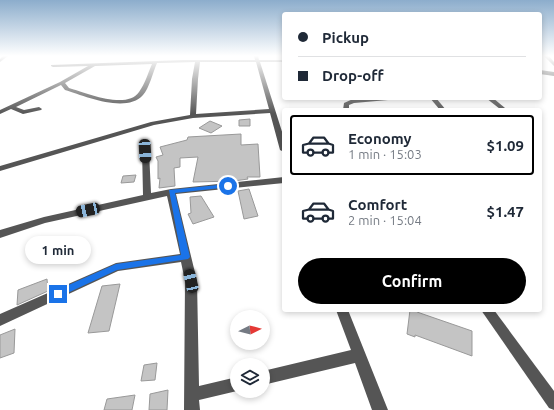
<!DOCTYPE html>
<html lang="en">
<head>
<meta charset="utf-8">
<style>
  :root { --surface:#fff; --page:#f2f2f3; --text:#1f2937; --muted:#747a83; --line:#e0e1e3; --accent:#000 }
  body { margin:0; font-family:Ubuntu,sans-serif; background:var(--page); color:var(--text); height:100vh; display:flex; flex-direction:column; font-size:15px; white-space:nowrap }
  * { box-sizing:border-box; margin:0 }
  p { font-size:13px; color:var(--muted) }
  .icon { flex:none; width:22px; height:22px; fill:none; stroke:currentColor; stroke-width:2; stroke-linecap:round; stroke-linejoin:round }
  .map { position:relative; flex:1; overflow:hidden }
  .sheet { position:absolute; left:282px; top:108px; width:260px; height:204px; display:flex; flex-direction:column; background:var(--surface); border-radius:4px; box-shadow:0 2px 6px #0003 }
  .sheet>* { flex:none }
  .banner { position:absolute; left:282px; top:12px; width:260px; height:88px; border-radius:4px; box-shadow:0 2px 6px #0003; display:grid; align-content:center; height:88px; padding:0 16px; background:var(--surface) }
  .needle { width:26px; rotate:84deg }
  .fabs { position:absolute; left:230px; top:310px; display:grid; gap:8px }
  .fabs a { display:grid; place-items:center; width:40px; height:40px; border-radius:50%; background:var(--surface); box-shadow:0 2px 6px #0003; font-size:20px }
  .end { position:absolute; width:18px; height:18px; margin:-9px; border:5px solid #1a73e8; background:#fff; box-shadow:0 0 0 2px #fff }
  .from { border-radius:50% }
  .bubble { position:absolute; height:28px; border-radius:14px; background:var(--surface); box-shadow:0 2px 6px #0003; font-size:13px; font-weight:700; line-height:28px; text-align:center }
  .car { position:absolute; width:12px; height:24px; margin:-12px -6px; border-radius:5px; box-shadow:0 0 3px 1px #0007; background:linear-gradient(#222 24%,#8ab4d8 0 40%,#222 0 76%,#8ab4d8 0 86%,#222 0) }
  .banner b { display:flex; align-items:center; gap:14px; height:38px; font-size:15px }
  .banner b+b { border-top:1px solid var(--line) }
  .banner i { width:10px; height:10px; background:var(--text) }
  ul { padding:7px 0 0; list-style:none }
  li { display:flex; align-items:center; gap:12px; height:60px; margin:0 8px 6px; padding:0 8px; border:2px solid transparent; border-radius:4px }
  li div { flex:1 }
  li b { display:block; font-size:15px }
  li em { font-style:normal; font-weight:700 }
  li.current { border-color:var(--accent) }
  li>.icon { width:36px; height:36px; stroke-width:1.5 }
  .cta { display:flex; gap:8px; margin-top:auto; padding:8px 16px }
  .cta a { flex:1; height:46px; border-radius:24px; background:var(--accent); color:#fff; font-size:16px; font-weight:700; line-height:46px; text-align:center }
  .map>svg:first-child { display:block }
  .building { fill:#c4c4c4; stroke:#999 }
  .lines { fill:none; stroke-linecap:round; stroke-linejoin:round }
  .minor { fill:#555; fill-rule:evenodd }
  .route { fill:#1a73e8 }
</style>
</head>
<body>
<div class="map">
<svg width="554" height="410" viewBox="0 0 554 410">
  <rect width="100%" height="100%" fill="#fff"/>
  <g class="building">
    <path d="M250,119v7h-11v-6z"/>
    <path d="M210,121l12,5 -11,7 -12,-5z"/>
    <path d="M241,134v11l17,-1 2,33h-13l1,2 -14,2 -41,1 5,-25 -18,1v9l-6,1 1,18 -16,2 1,-10 -2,1v-18l-2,-4 7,-2 -3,-8 27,-7 1,-3z"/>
    <path d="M136,175l-2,7 -13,1 2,-7z"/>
    <path d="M249,189l9,27 -14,3 -6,-28z"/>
    <path d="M201,196l13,21 -21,7 -5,-10 3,-1 -1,-16z"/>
    <path d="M47,279l1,12 -31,14 1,-15z"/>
    <path d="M120,284l-11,47 -21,2 14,-47z"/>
    <path d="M410,310h8l-1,2 55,19v25l-57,-21v2l-8,-3z"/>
    <path d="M15,329l-1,24 -14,5v-23z"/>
    <path d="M157,363l-2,17 -14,1 3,-16z"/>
    <path d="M168,390l-1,20h-18l1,-16z"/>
    <path d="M135,395l-3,15h-28l3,-11z"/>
  </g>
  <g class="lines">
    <g class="minor">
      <path d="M3,56h5l-8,6v-3z"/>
      <path d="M254,56h4l1,4h25v2h-24l24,76v14l-4,-2 -10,-37 -77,5 -39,7 -154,46v-5l151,-44 39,-7 2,-36 3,-17 -38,1c-4,9 -8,26 -14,32 -17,19 -58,1 -78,-5l-4,-5 -45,22 8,3 15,-3 3,2 -1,1 -18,4 -12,-5 -11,5v-4l60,-28 28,-16 -35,1 -2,-1v-1l132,-5h72zM200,62h56l13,47 -73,5 2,-35zM152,64c-4,9 -7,20 -13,28 -12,18 -53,1 -70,-4l-4,-5 30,-17z"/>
      <path d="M544,56h5l5,6v4z"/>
      <path d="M540,70l14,2v4l-14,-2z"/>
      <path d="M367,98h24l-3,2 -34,3 -5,2v5h-6l1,-7 9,-4z"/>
      <path d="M430,98h6l10,12h-6z"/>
      <path d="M486,98h7l12,10 -5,1z"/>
      <path d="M142,149h3l4,2 2,42 20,-4 113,-12v6l-108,11 21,87 2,105 38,-9v14l-38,9 1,10h-16l1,-129 -4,-19 -63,9 -118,55v-12l116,-51 64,-9 -13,-58 -122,27 -45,15v-8l44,-13 99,-22z"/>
      <path d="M336,310h12l40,100h-16l-17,-47 -92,22v-14l88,-21z"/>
      <path d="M481,310h13l60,81v19l-5,-2z"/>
    </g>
  </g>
  <linearGradient id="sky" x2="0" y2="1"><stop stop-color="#8cadcc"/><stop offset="0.49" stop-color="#fff"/><stop offset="1" stop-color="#fff" stop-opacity="0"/></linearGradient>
  <rect width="554" height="114" fill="url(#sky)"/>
  <path class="route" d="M228,184l2,1v2l-55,6 15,64 -2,2 -71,11 -56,26h-6l-1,-2 1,-3 61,-27 65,-9 -12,-65z"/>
</svg>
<div class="fabs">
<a><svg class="needle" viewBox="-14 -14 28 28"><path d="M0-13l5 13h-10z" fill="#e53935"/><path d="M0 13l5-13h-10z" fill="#747a83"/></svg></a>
<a><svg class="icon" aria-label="layers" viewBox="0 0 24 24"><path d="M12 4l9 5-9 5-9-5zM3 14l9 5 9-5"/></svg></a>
</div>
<i class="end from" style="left:228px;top:186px"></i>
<i class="end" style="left:58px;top:294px"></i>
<div class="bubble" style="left:25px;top:236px;width:66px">1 min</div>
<i class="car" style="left:145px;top:151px;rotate:177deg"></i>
<i class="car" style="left:88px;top:210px;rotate:258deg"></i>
<i class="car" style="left:191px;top:281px;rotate:347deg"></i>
<div class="banner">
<b><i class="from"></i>Pickup</b>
<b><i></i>Drop-off</b>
</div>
<section class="sheet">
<ul>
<li class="current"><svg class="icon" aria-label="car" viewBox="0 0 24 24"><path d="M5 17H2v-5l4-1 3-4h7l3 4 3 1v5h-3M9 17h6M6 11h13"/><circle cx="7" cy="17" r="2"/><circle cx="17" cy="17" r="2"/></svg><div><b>Economy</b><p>1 min · 15:03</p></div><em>$1.09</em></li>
<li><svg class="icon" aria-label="car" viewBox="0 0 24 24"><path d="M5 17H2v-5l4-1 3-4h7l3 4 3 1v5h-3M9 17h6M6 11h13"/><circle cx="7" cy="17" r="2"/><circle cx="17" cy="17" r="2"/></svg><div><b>Comfort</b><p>2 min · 15:04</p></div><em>$1.47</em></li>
</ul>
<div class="cta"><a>Confirm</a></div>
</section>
</div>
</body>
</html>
